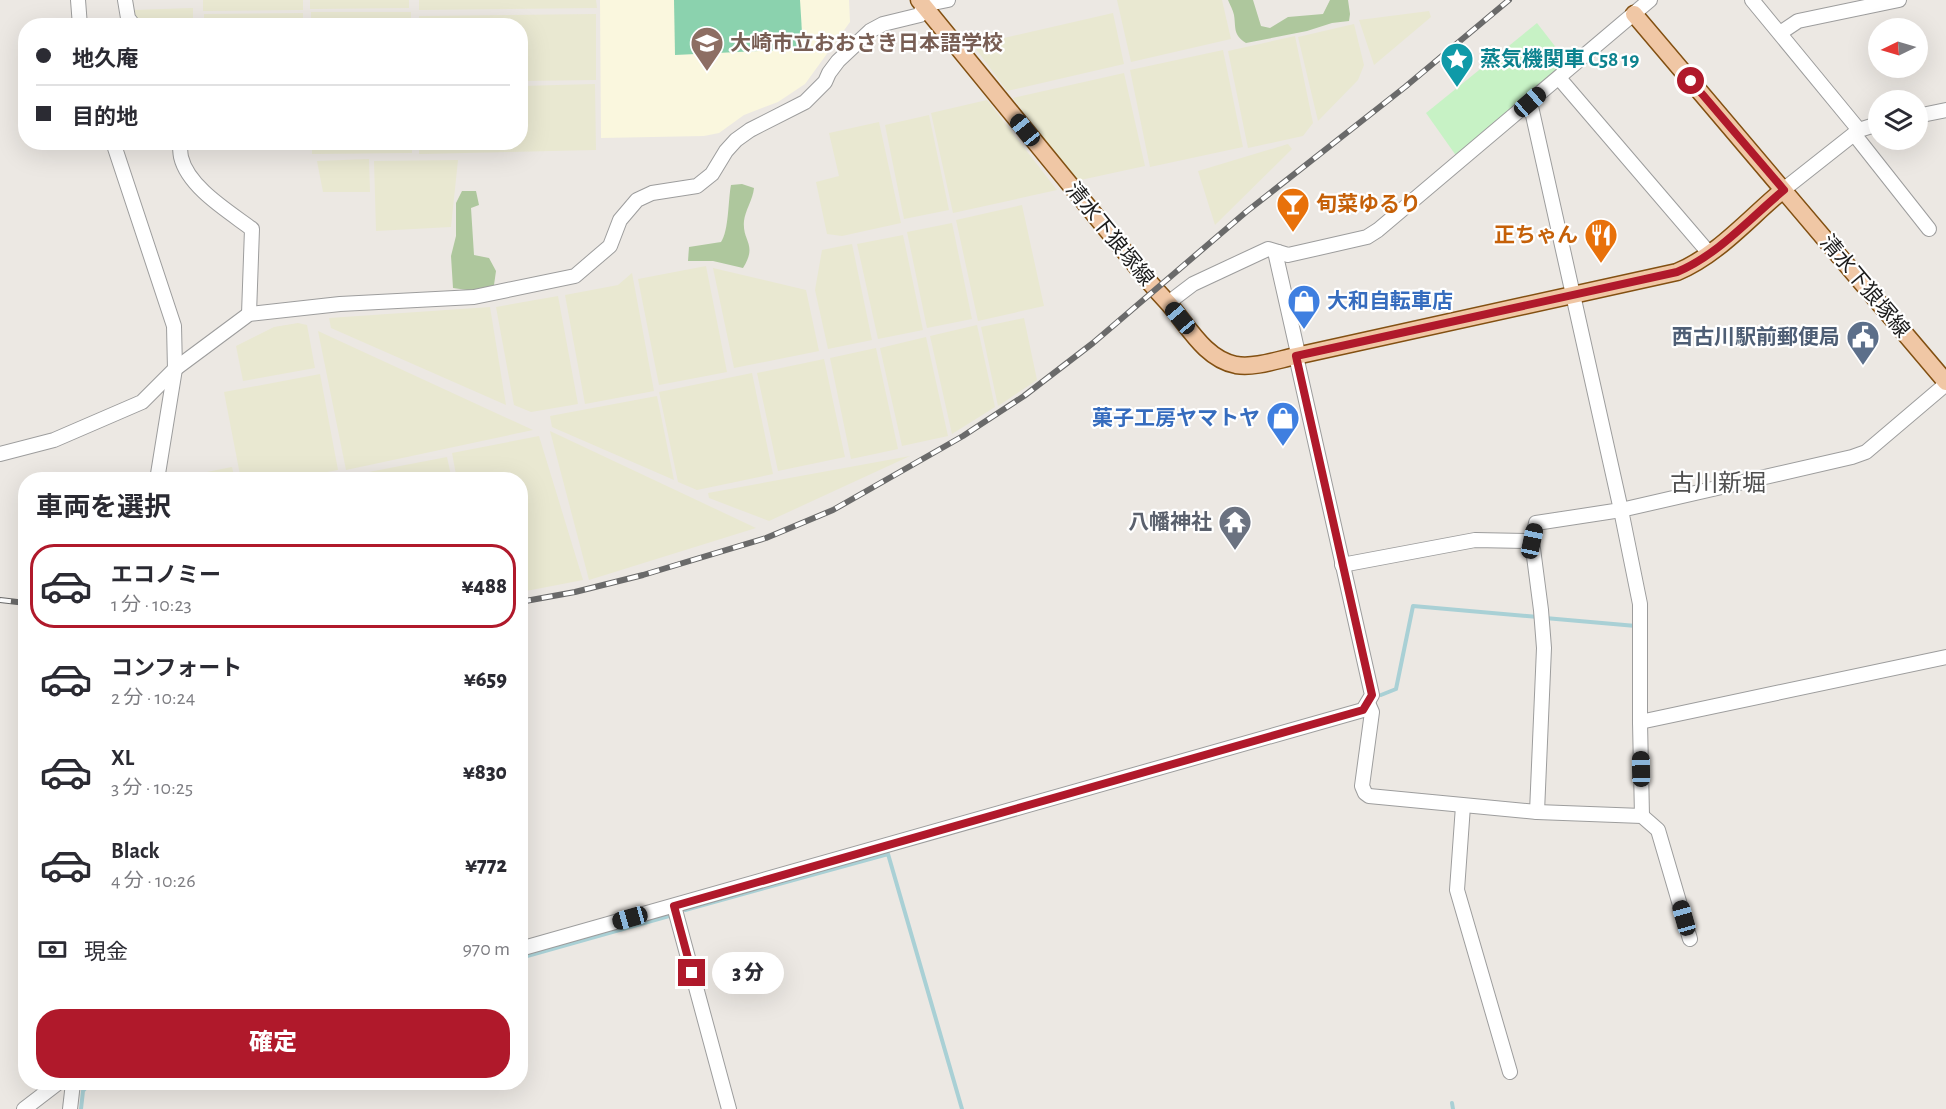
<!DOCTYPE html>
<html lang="ja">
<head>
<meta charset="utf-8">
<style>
  :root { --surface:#fff; --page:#f2f2f3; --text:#2b2b33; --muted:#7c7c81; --line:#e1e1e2; --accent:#b0192b }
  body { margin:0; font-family:"Alegreya Sans","Noto Sans JP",sans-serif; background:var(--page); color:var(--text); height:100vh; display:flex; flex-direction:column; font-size:22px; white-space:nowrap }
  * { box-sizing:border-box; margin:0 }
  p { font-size:20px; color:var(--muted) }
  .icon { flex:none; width:33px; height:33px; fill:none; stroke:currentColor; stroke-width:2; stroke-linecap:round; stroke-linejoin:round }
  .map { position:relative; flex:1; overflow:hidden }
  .sheet { position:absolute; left:18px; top:472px; width:510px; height:618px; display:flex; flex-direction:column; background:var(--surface); border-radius:24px; box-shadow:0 6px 24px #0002 }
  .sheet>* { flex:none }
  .top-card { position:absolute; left:18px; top:18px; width:510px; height:132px; border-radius:24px; box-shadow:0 6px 24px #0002; display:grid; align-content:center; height:132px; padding:0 18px; background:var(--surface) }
  .needle { width:39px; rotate:265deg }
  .tools { position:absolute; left:1868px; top:18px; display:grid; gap:12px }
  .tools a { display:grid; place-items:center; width:60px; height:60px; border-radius:50%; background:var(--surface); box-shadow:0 6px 24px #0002; font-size:30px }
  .end { position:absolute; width:27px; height:27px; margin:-14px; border:8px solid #b0192b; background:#fff; box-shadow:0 0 0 3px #fff }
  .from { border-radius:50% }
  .bubble { position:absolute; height:42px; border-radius:21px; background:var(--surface); box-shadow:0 6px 24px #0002; font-size:20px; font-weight:800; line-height:42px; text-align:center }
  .car { position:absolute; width:18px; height:36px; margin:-18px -9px; border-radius:8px; box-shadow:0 0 4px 2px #0007; background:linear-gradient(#222 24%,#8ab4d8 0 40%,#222 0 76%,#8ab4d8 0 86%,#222 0) }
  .top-card b { display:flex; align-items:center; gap:21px; height:57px; font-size:22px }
  .top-card b+b { border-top:2px solid var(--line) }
  .top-card i { width:15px; height:15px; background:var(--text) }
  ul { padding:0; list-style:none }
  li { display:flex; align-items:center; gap:18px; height:84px; margin:0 12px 9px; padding:0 6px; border:3px solid transparent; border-radius:24px }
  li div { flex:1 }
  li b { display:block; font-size:22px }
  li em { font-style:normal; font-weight:800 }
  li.selected { border-color:var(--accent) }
  li>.icon { width:54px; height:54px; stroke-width:1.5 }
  h2 { padding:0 18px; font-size:27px; line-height:72px }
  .pay { display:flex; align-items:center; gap:15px; height:66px; padding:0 18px; font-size:22px }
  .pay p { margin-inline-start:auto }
  .cta { display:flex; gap:12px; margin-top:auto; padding:12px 18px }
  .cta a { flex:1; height:69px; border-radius:24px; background:var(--accent); color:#fff; font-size:24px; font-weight:800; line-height:69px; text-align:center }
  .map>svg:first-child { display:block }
  .education { fill:#faf7de }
  .farmland { fill:#e9e8d1 }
  .forest { fill:#aec79d }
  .park { fill:#c7f2c5 }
  .pitch { fill:#8bd2ae }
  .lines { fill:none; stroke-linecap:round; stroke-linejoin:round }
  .stream { stroke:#a9d0d5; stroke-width:4 }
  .minor-casing { stroke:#9d9d9d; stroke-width:16 }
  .major-casing { stroke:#825012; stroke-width:19 }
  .minor { stroke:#fff; stroke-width:14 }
  .major { stroke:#f0c7a5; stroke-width:16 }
  .rail-casing { stroke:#6a6a6a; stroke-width:6 }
  .rail { stroke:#fff; stroke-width:4; stroke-dasharray:11; stroke-linecap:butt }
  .route { stroke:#b0192b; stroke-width:8 }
  .labels { text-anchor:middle; stroke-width:4.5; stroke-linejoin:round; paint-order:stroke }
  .education-label { font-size:21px; font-weight:bold; fill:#785e54; stroke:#fff; text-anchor:start }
  .culture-label { font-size:21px; font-weight:bold; fill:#0d838f; stroke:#fff; text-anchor:start }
  .food-label { font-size:21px; font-weight:bold; fill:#c56008; stroke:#fff; text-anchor:start }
  .street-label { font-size:21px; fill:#1c1c1c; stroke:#fff }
  .shop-label { font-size:21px; font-weight:bold; fill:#366cbe; stroke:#fff; text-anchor:start }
  .service-label { font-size:21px; font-weight:bold; fill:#4e5e75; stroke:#fff; text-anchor:end }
  .worship-label { font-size:21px; font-weight:bold; fill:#5b616d; stroke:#fff; text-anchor:end }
  .quarter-label { font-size:24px; fill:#4f4f4f; stroke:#fff }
</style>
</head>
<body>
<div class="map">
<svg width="1946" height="1109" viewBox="0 0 1946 1109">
  <rect width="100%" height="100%" fill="#ece8e3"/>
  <path class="education" d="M600,0h249l1,22 -45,62 -27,18 -34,13 -25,18 -15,3 -103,2z"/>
  <g class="farmland">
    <path d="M203,0h100v10l-100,1z"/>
    <path d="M310,0h99v8l-99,1z"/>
    <path d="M419,0h177l1,8 -178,2z"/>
    <path d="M1117,0h105l9,39 -100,23z"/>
    <path d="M193,8v17h-53l-7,-15z"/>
    <path d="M1429,11l2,6 -57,48 -15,-45z"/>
    <rect x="311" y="12" width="100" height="13"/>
    <path d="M303,13v12h-99v-11z"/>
    <path d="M1113,13l11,51 -117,27 -34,-46z"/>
    <path d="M596,14v66l-75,1 -1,-55 -101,-1v-9z"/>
    <path d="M1354,24l10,41 -6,15 -40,41 -20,-84z"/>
    <path d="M1295,36l18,87 -10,13 -55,12 -20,-97z"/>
    <path d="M1223,50l20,97 -93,20 -20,-97z"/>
    <path d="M1124,73l21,93 -69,15 -63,-83z"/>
    <path d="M595,84l1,66 -177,4v-11l101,-1 1,-56z"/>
    <path d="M987,100l70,90 -104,23 -22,-100z"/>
    <path d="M929,115l20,95 -45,9 -19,-94z"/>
    <path d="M879,122l22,101 -59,13 -15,-2 -11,-52 23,-6 -10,-43z"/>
    <path d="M312,143h100v10l-100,1z"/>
    <path d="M1288,144l4,5 -77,76 -17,-54z"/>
    <path d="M369,159l1,33h-47l-6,-31z"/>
    <path d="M458,160l-7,67 -75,4 -2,-70z"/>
    <path d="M1022,205l22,101 -66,15 -22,-101z"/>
    <path d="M952,223l20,96 -45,9 -20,-96z"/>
    <path d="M903,235l20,95 -45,9 -21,-95z"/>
    <path d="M852,244l20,96 -44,9 -13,-59 7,-40z"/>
    <path d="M706,266l21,106 -68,13 -21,-106z"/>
    <path d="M713,268l93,22 13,61 -85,17z"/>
    <path d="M632,273l22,118 -69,13 -20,-109 53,-10z"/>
    <path d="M558,296l20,108 -47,8 -17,-7 -18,-98z"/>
    <path d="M490,307l16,98 -175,-77 -2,-10z"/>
    <path d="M1024,318l13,62 -39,26 -17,-79z"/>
    <path d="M298,323l9,2 8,43 -72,13 -7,-35 38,-19z"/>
    <path d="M977,325l18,82 -43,27 -22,-98z"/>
    <path d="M318,331l215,99 -187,40z"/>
    <path d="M926,337l22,99 -46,10 -22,-98z"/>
    <path d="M876,348l22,101 -47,10 -21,-101z"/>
    <path d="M824,359l21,98 -67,14 -21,-98z"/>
    <path d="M752,373l21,101 -76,16 -19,-8 -19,-90z"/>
    <path d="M320,374l18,96 -54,10h-43l-17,-88z"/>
    <path d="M657,396l17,84 -122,-53 -2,-11z"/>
    <path d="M550,431l206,97 -167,52z"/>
    <path d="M539,436l44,144 -62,12 -1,-112h-63l-5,-27z"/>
    <path d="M910,456l-141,65 -60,-23 -1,-5z"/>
    <path d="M447,457l5,23h-103l-1,-4z"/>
    <path d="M232,467l3,13h-59l1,-2z"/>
  </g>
  <g class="forest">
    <path d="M1228,0h25l8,26 9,2 18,-11 35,-3 7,-14h18l2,14 -1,7 -17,2 -25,8 -61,12c-13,-8 -10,-15 -12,-28 -1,-5 -4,-10 -6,-15z"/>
    <path d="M742,184l12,4c-1,11 -9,23 -10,33 -2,21 14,23 -1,47l-30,-7h-25l1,-14 32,-5c8,-11 7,-42 10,-57z"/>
    <path d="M462,191h14l3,14 -8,3 3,47 15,3 7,13 -2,14 -20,6 -21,-3 -2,-32 5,-20v-33z"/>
  </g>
  <path class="park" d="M1537,23l31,40 -111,94 -31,-44z"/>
  <path class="pitch" d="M674,0h126l3,49 -128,6z"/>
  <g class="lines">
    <g class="stream">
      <path d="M1545,618l91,8"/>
      <path d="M1381,695l15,-6 17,-83 125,11"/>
      <path d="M685,910l203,-56 74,255"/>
      <path d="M520,958l149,-42"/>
      <path d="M1452,1103l1,6"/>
      <path d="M81,1109l2,-18 7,-8"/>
    </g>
    <defs>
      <g id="minor">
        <path d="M78,0l2,26"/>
        <path d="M125,0l3,18 6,8"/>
        <path d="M1752,0l107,130"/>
        <path d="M1780,33l18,-12 101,-21"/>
        <path d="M1559,78l150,175"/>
        <path d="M1530,102l91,408 -85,13 -4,18 9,69 3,38 -7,164"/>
        <path d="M1917,116l29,-6"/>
        <path d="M1854,134l75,95"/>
        <path d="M113,142l61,184 1,43 -18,111"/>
        <path d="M180,142c0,5 0,10 1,15 7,30 47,54 71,72l-3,85"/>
        <path d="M1783,190l76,-60 19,-6"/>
        <path d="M1168,303l25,-19 75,-35 20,6 79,-18 11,-7 272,-230"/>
        <path d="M1946,384l-80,68 -14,5 -231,53 19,94v118l306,-65"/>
        <path d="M0,454l54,-14 88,-38 33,-33 74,-55 91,-10 134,-7 101,-21 35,-30 10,-26 17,-20 15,-7 45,-7 15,-12 14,-23 10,-11 14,-10 55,-28 20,-20 4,-9 9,-12 32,-30 13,-7 37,-9 3,-10 25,-5"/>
        <path d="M1342,565l133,-25 57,1"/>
        <path d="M1368,703l4,9 -10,74 3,7 4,3 168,16 105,4 16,14 32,109"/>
        <path d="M1640,722l2,94"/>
        <path d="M1463,806l-6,84 53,182"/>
        <path d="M674,906l55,203"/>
        <path d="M520,949l843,-239 9,-15 -76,-339 1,-7 -21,-93 2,-4"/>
        <path d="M24,1109l34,-26"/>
        <path d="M70,1109l3,-26"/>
      </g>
      <g id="major">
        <path d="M919,0l211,258c12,16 25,31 39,46 19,22 36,55 67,61 19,3 41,-5 60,-9l381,-84c41,-17 72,-54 106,-82"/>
        <path d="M1634,14l312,368"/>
      </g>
    </defs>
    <use href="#minor" class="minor-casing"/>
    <use href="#major" class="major-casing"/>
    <use href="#minor" class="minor"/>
    <use href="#major" class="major"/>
    <defs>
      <g id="rail">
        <path d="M0,600l26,3"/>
        <path d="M520,602l55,-10 68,-17 123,-37 67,-28 130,-74 61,-40 69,-53 153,-131 159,-125 104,-87"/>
      </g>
    </defs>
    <use href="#rail" class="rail-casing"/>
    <use href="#rail" class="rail"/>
  </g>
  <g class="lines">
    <path class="route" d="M692,973l-18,-67 689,-196 9,-15 -76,-339 381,-84c41,-17 73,-54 107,-82l-93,-109"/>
  </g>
  <defs>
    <symbol id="school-pin" viewBox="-11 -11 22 30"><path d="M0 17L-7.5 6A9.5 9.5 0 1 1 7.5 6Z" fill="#8d6e63" stroke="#fff"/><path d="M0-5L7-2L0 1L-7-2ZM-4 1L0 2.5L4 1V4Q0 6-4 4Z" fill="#fff"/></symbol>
    <symbol id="sight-pin" viewBox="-11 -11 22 30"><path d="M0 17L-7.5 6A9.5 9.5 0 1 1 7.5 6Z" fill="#0f9aa8" stroke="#fff"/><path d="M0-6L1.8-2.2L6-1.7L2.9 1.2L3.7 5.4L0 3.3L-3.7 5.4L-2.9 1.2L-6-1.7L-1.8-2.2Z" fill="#fff"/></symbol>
    <symbol id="bar-pin" viewBox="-11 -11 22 30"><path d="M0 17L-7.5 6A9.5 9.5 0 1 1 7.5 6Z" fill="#e8710a" stroke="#fff"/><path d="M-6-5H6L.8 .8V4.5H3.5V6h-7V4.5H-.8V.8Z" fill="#fff"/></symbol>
    <symbol id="restaurant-pin" viewBox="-11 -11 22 30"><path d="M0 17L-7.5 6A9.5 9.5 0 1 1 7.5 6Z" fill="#e8710a" stroke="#fff"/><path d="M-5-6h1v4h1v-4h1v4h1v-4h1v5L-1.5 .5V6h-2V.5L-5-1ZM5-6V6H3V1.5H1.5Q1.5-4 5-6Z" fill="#fff"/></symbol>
    <symbol id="shop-pin" viewBox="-11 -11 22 30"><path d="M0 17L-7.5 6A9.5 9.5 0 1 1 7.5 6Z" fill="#3f7fe0" stroke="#fff"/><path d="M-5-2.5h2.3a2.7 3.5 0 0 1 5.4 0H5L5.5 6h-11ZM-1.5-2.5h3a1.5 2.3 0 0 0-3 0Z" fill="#fff"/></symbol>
    <symbol id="civic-pin" viewBox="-11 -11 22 30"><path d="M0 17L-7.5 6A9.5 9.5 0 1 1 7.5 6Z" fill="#5c6f8a" stroke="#fff"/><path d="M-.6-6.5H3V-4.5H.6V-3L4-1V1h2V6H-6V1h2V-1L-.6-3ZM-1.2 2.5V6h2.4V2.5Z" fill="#fff"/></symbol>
    <symbol id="temple-pin" viewBox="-11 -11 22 30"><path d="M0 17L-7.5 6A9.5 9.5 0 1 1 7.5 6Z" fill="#6b7280" stroke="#fff"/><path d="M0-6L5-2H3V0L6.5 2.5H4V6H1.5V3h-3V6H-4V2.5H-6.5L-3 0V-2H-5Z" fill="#fff"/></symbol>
  </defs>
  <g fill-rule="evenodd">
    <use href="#school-pin" x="688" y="24" width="38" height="52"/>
    <use href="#sight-pin" x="1438" y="40" width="38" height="52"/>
    <use href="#bar-pin" x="1274" y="185" width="38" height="52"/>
    <use href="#restaurant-pin" x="1582" y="216" width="38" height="52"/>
    <use href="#shop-pin" x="1285" y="282" width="38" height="52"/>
    <use href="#civic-pin" x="1844" y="318" width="38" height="52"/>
    <use href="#shop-pin" x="1264" y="399" width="38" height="52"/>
    <use href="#temple-pin" x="1216" y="503" width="38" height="52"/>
  </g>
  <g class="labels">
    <g class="education-label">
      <text x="730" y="50">大崎市立おおさき日本語学校</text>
    </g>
    <g class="culture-label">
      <text x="1480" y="66">蒸気機関車 C58 19</text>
    </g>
    <g class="food-label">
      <text x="1316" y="211">旬菜ゆるり</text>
      <text x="1578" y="242" text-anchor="end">正ちゃん</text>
    </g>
    <g class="street-label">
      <text transform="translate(1110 234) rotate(51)" y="7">清水下狼塚線</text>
      <text transform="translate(1865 286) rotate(50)" y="7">清水下狼塚線</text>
    </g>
    <g class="shop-label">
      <text x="1327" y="308">大和自転車店</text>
      <text x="1260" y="425" text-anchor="end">菓子工房ヤマトヤ</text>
    </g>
    <g class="service-label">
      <text x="1840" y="344">西古川駅前郵便局</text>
    </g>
    <g class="worship-label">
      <text x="1212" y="529">八幡神社</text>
    </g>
    <g class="quarter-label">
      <text x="1718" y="491">古川新堀</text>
    </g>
  </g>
</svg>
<div class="tools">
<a><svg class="needle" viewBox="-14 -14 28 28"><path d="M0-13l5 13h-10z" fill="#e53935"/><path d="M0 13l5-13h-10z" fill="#7c7c81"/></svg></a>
<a><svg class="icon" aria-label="layers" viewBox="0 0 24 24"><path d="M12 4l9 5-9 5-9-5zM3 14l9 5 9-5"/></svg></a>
</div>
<i class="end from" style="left:1691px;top:81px"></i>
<i class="end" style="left:692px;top:973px"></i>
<div class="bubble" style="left:712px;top:952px;width:72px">3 分</div>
<i class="car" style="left:1530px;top:102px;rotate:49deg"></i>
<i class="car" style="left:1025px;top:130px;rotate:321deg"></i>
<i class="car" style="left:1180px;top:318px;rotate:320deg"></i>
<i class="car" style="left:1532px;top:541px;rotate:12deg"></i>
<i class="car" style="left:1641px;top:769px;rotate:359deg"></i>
<i class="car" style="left:630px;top:918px;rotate:254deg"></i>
<i class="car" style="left:1684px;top:918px;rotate:344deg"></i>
<div class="top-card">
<b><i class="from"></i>地久庵</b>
<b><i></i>目的地</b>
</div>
<section class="sheet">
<h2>車両を選択</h2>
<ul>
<li class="selected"><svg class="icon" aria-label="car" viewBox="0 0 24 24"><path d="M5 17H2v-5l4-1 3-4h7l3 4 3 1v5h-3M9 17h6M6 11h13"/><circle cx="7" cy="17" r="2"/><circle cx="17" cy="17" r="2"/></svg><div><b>エコノミー</b><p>1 分 · 10:23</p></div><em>¥488</em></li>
<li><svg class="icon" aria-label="car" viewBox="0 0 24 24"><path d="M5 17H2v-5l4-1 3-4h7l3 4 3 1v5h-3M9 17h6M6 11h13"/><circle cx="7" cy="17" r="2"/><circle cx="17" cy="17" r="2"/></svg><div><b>コンフォート</b><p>2 分 · 10:24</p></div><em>¥659</em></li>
<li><svg class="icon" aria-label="car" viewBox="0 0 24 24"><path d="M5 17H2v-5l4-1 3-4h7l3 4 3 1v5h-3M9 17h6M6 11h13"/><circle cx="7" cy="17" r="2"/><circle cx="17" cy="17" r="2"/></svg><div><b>XL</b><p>3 分 · 10:25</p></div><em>¥830</em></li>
<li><svg class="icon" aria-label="car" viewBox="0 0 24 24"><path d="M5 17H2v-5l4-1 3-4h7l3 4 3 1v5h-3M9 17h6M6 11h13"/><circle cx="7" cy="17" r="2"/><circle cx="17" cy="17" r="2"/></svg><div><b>Black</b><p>4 分 · 10:26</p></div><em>¥772</em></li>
</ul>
<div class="pay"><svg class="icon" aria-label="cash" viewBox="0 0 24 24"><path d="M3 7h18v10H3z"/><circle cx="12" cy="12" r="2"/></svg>現金<p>970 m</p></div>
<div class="cta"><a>確定</a></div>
</section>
</div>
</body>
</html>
